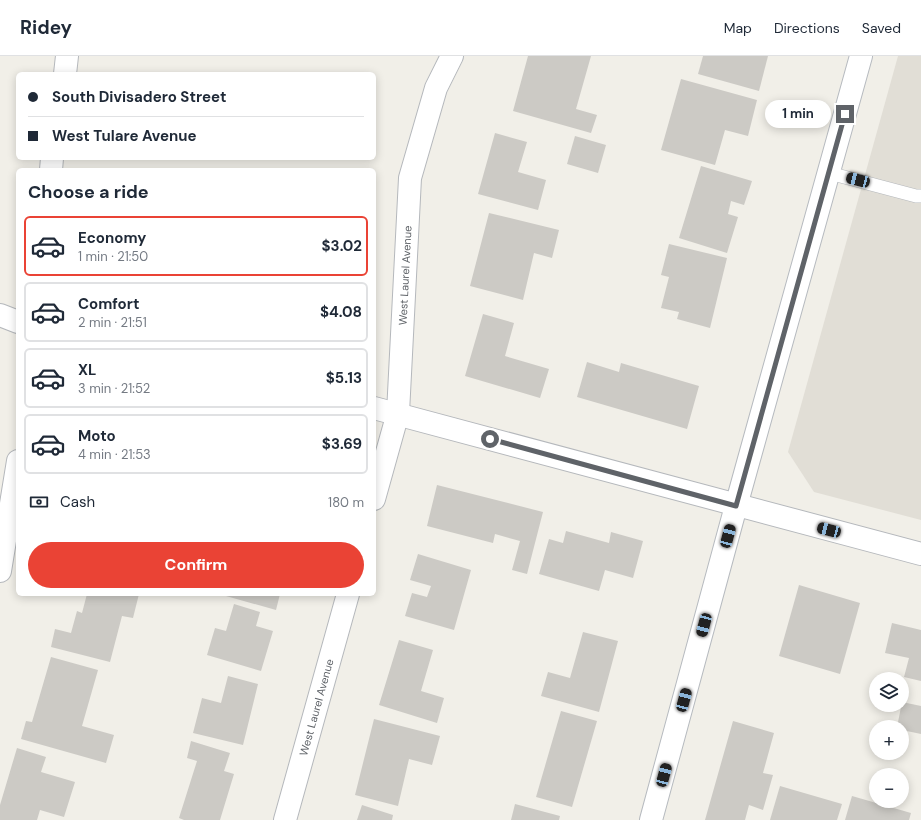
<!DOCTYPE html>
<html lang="en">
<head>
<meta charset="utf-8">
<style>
  :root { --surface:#fff; --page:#f6f6f7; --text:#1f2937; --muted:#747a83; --line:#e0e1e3; --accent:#ea4335 }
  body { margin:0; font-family:"DM Sans",sans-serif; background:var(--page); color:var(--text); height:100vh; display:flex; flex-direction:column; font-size:15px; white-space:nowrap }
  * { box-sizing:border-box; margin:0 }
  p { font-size:13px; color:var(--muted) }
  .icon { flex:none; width:22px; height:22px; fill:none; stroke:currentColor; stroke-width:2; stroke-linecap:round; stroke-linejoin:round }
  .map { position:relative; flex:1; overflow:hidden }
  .drawer { position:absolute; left:16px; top:112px; width:360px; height:428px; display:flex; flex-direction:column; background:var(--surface); border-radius:6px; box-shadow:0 2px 10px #0003 }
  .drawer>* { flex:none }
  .top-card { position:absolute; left:16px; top:16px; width:360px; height:88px; border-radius:6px; box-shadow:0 2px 10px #0003; display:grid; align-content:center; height:88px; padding:0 12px; background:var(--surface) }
  .fabs { position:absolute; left:869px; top:616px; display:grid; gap:8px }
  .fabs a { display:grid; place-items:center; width:40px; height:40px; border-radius:50%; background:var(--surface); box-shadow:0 2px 10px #0003; font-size:20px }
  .end { position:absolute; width:18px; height:18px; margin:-9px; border:5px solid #5f6368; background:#fff; box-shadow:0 0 0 2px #fff }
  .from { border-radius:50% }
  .bubble { position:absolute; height:28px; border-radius:14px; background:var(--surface); box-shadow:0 2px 10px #0003; font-size:13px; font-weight:700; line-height:28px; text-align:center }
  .car { position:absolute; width:12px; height:24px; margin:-12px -6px; border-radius:5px; box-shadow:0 0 3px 1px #0007; background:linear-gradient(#222 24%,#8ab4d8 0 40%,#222 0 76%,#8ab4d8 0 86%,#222 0) }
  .top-card b { display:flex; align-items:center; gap:14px; height:38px; font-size:15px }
  .top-card b+b { border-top:1px solid var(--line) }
  .top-card i { width:10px; height:10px; background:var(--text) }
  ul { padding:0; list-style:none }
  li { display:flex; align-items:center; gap:12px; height:60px; margin:0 8px 6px; padding:0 4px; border:2px solid var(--line); border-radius:6px }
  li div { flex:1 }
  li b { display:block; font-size:15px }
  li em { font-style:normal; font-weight:700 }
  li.active { border-color:var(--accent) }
  li>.icon { width:36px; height:36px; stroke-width:1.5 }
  h2 { padding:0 12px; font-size:18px; line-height:48px }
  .pay { display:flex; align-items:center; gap:10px; height:44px; padding:0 12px; font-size:15px }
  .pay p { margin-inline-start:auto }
  .cta { display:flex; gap:8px; margin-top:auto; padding:8px 12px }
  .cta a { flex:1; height:46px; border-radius:24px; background:var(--accent); color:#fff; font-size:16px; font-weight:700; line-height:46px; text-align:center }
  header { display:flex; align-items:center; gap:24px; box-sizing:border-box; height:56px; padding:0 20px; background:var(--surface); border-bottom:1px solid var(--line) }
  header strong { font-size:19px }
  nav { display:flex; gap:22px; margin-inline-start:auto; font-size:14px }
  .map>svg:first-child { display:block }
  .education { fill:#e1ded6 }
  .building { fill:#cccac5 }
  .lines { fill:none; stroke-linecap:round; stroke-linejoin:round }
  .lane-casing { stroke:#b5b8bc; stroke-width:14 }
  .street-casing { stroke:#b5b8bc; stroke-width:24 }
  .secondary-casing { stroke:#b6babf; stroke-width:24 }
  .lane { stroke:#fff; stroke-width:13 }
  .street { stroke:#fff; stroke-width:22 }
  .secondary { stroke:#fff; stroke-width:22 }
  .route { stroke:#5f6368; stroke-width:5 }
  .labels { text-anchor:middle; stroke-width:4; stroke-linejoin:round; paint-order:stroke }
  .street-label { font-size:11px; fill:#5f6368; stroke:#fff }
</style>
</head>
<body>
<header>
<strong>Ridey</strong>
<nav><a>Map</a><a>Directions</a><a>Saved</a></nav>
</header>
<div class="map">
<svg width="921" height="764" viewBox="0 0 921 764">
  <rect width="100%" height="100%" fill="#f1efe8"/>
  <path class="education" d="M898,0h23v464l-107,-28 -26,-40z"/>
  <g class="building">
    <path d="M528,0h63l-15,53 21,6 -6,18 -78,-22z"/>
    <path d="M703,0h65l-9,35 -61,-17z"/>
    <path d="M681,23l76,21 -9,36 -23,-6 -10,35 -54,-15z"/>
    <path d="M495,77l32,9 -9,30 28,8 -8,30 -60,-16z"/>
    <path d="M575,80l31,9 -8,28 -31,-9z"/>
    <path d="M701,110l51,15 -8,24 -13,-4 -3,13 10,3 -11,36 -48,-15z"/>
    <path d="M489,157l70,17 -7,28 -18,-5 -11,47 -53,-14z"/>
    <path d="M669,188l58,14 -17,70 -33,-9 2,-7 -18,-4 8,-31 -8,-2z"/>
    <path d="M483,258l31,9 -9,33 44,13 -9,29 -75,-22z"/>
    <path d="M587,306l32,10 2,-9 78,23 -12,43 -110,-32z"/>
    <path d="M437,429l106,27 -16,62 -15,-4 8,-29 -25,-7 -2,9 -66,-17z"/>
    <path d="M566,475l43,12 2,-11 32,9 -10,37 -28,-8 -6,21 -60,-17 10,-35 14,4z"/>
    <path d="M418,498l53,16 -17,60 -49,-14 7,-23 15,4 4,-11 -21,-6z"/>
    <path d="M799,529l61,18 -20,71 -61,-18z"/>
    <path d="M87,538h52l-6,24 -11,-2 -12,46 -59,-15 4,-18 16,4 6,-22 5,2z"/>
    <path d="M226,538h54l-4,16 -50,-14z"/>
    <path d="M234,548l26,8 -4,14 17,5 -12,40 -54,-16 8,-27 11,3z"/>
    <path d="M892,567l29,7v51l-17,-4 5,-19 -24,-5z"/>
    <path d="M583,576l35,9 -19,71 -58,-16 7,-24 22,6z"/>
    <path d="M399,584l34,10 -12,41 23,7 -7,25 -58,-18z"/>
    <path d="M51,601l47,13 -16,56 32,9 -8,28 -85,-24 5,-18 6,1z"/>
    <path d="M228,620l30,8 -15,61 -50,-12 9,-35 19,5z"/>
    <path d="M902,646l19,4v28l-19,-4v-3h-5z"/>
    <path d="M561,655l36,10 -25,86 -36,-10z"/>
    <path d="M374,663l66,17 -8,29 -23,-6 -11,47 -43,-11z"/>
    <path d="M733,665l41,12 -11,40 10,2 -10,35 -14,-5 -4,15h-40z"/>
    <path d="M191,685l39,12 -6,18 10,3 -14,46h-36l-5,-2 18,-57 -10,-3z"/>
    <path d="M17,692l29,9 -5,15 34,10 -11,35 -24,-7 -3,10h-37v-15z"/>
    <path d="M780,730l62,18 -5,16h-67z"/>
    <path d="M852,740l59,17 -2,7h-64z"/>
    <path d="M515,748l45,12 -1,4h-48z"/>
    <path d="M362,749l31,10 -1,5h-35z"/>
  </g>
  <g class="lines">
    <defs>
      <path id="lane" d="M829,117l87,23h5"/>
      <g id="street">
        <path d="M65,18l2,-18"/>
        <path d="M51,114l1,-12"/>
        <path d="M0,259l18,7"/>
        <path d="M374,352l547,146"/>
        <path id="s1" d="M374,443l24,-86 12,-235 26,-90 16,-32"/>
        <path d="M0,515l18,-110"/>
        <path id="s2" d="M285,764l63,-226"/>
      </g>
      <path id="secondary" d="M651,764l85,-314 125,-450"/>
    </defs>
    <use href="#lane" class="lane-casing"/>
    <use href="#street" class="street-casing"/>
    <use href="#secondary" class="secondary-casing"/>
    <use href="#lane" class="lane"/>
    <use href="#street" class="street"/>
    <use href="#secondary" class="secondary"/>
  </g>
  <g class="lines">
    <path class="route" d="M490,383l246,67 109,-392"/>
  </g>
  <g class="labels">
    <g class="street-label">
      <text dy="4" stroke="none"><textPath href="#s1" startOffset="227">West Laurel Avenue</textPath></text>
      <text dy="4" stroke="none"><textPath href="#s2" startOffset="117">West Laurel Avenue</textPath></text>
    </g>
  </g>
</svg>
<div class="fabs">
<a><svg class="icon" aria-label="layers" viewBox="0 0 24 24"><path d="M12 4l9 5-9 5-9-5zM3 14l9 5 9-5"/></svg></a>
<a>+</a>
<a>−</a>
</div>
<i class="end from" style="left:490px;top:383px"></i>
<i class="end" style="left:845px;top:58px"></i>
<div class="bubble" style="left:765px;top:44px;width:66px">1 min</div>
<i class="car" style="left:858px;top:124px;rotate:285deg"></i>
<i class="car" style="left:829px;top:474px;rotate:285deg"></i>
<i class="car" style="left:728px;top:480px;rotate:15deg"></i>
<i class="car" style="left:704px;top:569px;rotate:195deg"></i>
<i class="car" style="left:684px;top:644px;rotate:15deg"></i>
<i class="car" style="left:664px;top:719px;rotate:15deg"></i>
<div class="top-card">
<b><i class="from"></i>South Divisadero Street</b>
<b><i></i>West Tulare Avenue</b>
</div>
<section class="drawer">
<h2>Choose a ride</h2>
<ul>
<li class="active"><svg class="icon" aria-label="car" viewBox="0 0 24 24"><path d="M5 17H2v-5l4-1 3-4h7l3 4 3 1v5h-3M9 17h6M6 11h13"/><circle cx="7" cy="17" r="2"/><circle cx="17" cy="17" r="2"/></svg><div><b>Economy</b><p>1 min · 21:50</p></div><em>$3.02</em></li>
<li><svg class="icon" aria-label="car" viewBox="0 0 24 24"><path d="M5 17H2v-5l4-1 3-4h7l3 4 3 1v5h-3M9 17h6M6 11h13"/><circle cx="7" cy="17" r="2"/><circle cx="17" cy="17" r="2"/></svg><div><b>Comfort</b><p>2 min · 21:51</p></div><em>$4.08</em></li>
<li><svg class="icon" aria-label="car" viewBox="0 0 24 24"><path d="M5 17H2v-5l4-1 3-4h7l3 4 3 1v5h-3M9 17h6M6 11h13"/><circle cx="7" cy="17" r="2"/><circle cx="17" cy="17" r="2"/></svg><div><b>XL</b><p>3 min · 21:52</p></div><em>$5.13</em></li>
<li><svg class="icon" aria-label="car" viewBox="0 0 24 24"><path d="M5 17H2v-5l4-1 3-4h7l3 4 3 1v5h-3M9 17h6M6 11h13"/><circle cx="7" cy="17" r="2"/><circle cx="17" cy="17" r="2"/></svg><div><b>Moto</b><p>4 min · 21:53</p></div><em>$3.69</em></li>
</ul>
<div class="pay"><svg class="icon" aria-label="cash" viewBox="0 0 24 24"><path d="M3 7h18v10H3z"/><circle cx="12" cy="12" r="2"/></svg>Cash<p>180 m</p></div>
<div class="cta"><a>Confirm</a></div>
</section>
</div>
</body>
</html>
